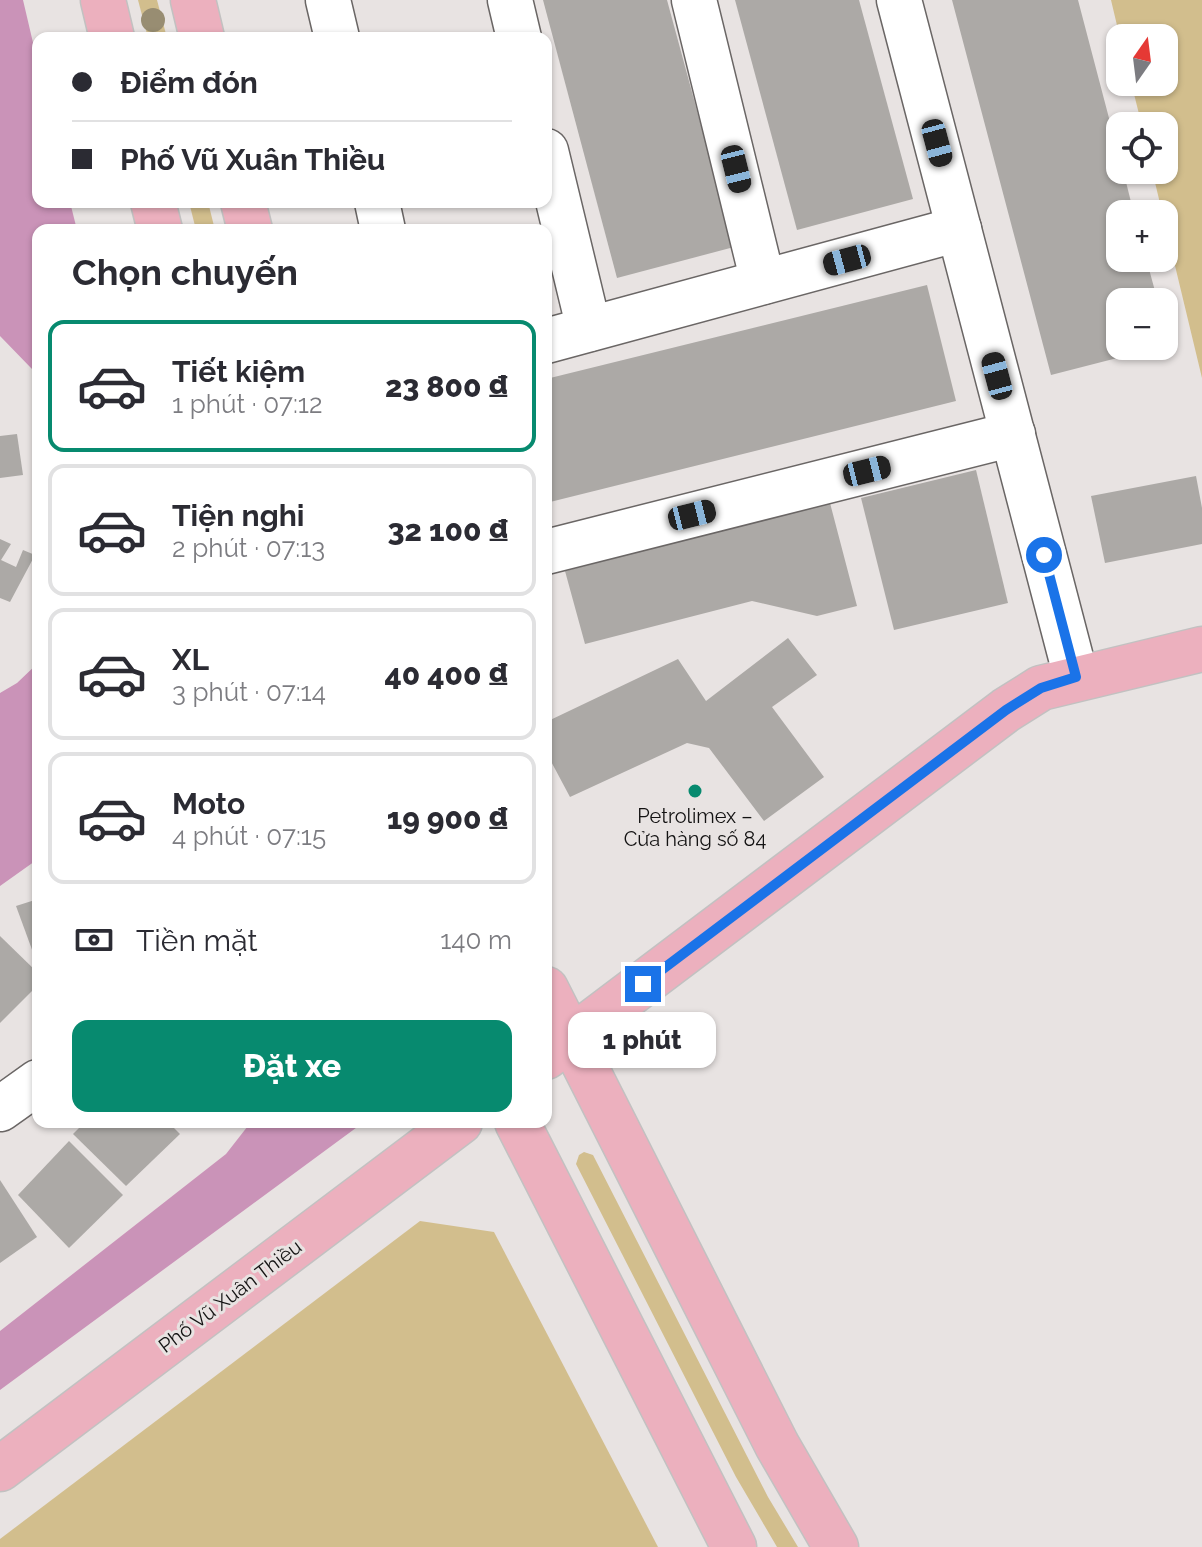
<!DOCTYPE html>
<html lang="vi">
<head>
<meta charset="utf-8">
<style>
  :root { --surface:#fff; --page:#f7f7f7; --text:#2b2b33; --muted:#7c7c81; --line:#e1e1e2; --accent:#078a6f }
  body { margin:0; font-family:Raleway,sans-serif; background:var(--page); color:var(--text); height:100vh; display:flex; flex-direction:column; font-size:30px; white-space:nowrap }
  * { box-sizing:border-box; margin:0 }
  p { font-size:26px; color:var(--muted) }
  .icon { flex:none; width:44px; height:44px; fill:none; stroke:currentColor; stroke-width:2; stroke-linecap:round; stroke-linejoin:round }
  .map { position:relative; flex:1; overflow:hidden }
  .drawer { position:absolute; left:32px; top:224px; width:520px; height:904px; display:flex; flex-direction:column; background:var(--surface); border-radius:16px; box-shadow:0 2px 6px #0004 }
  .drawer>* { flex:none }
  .hud { position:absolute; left:32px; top:32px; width:520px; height:176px; border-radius:16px; box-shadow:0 2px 6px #0004; display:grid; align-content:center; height:176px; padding:0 40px; background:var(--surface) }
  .needle { width:52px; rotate:14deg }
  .tools { position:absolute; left:1106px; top:24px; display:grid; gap:16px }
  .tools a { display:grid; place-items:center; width:72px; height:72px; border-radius:16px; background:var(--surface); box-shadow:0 2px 6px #0004; font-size:40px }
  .end { position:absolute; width:36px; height:36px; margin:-18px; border:10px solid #1a73e8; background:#fff; box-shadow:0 0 0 4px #fff }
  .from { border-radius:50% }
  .bubble { position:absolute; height:56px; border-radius:16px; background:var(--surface); box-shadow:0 2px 6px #0004; font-size:26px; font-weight:800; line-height:56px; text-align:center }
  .car { position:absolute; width:24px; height:48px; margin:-24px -12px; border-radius:10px; box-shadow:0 0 6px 2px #0007; background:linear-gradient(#222 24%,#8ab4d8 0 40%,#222 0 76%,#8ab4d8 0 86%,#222 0) }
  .hud b { display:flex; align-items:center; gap:28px; height:76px; font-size:30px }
  .hud b+b { border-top:2px solid var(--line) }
  .hud i { width:20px; height:20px; background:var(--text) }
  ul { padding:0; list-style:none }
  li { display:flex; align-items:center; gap:24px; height:132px; margin:0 16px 12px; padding:0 24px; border:4px solid var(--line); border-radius:16px }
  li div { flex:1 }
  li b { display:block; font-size:30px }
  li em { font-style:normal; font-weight:800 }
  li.on { border-color:var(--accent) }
  li>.icon { width:72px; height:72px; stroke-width:1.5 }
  h2 { padding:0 40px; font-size:36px; line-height:96px }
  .pay { display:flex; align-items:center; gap:20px; height:88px; padding:0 40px; font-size:30px }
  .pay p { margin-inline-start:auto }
  .primary-button { display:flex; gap:16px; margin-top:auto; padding:16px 40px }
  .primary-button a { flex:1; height:92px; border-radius:16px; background:var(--accent); color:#fff; font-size:32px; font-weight:800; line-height:92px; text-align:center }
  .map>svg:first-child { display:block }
  .green { fill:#d2be8d }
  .water { fill:#ca93b8 }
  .building { fill:#aca9a6 }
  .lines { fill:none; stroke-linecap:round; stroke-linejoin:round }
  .minor-casing { stroke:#6a6665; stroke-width:47 }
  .major-casing { stroke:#c2c1c1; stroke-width:47 }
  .minor { stroke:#fff; stroke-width:44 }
  .major { stroke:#ecb0be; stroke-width:44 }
  .tree { fill:#988d72 }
  .route { stroke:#1a73e8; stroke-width:10 }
  .poi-dot { fill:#078a6f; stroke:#e8e3e2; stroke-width:3 }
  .labels { text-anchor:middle; stroke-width:6; stroke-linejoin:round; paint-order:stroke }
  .poi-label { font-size:20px; fill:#131212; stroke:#e8e3e2 }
  .street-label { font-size:20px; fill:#131212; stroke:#e8e3e2 }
</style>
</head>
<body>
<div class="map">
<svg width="1202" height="1547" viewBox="0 0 1202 1547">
  <rect width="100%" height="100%" fill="#e8e3e2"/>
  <g class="green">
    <path d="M138,0h19l10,38h-19z"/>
    <path d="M1111,0h91v378l-50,-208h12v-44h-22l-11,-44h33v-44h-44z"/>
    <path d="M189,202h19l7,28h-19z"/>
    <path d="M584,1152l9,3 175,342 30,50h-21l-41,-70 -160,-313 3,-9z"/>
    <path d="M420,1221l74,11 164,315h-658v-8z"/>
  </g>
  <g class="water">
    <path d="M0,0h23l15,64v138h32l7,28h-39v150l-6,-11 -32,-33z"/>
    <path d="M38,663v196l-38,27v-193l17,-10z"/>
    <path d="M251,1122h113l-364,268v-59l226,-177z"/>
  </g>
  <g class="building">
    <path d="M543,0h124l67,247 -117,31z"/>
    <path d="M735,0h124l54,199 -116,31z"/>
    <path d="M952,0h126l42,160v10h3l11,44h-14v44h26l12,44h-38v44l40,1 -109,28z"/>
    <path d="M927,285l29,116 -410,102v-124z"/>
    <path d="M17,434l6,41 -23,3v-42z"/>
    <path d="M976,470l32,133 -114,27 -33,-132z"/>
    <path d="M1196,476l6,32v36l-97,19 -14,-67z"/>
    <path d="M830,503l27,103 -40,10 -65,-15 -167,43 -20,-73z"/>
    <path d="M0,539l11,5 -10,16 15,7 7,-17 12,5 -25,47 -10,-4z"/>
    <path d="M788,638l29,37 -45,32 52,70 -60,44 -55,-73 -22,-5 -117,54 -24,-45v-30l132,-63 28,42z"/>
    <path d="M38,899v67l-22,-60z"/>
    <path d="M0,936l38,37v12l-38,38z"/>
    <path d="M85,1122h83l12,12 -54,52 -53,-52z"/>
    <path d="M69,1141l54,54 -54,53 -51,-53z"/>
    <path d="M0,1180l37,57 -37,26z"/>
  </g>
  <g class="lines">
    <defs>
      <g id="minor">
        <path d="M328,0l9,38"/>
        <path d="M510,0l9,38"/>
        <path d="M694,0l69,282"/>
        <path d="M899,0l177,677"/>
        <path d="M546,151l43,178"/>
        <path d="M377,202l6,28"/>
        <path d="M546,341l413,-112"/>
        <path d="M546,552l467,-118"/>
        <path d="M0,1109l38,-27"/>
      </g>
      <g id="major">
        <path d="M103,0l9,38"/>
        <path d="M193,0l9,38"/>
        <path d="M153,202l7,28"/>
        <path d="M243,202l7,28"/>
        <path d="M546,989l231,456 59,102"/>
        <path d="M546,1057l460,-347 35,-22 161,-39"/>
        <path d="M517,1122l217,425"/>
        <path d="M0,1469l460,-347"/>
      </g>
    </defs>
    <use href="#minor" class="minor-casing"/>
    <use href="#major" class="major-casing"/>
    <use href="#minor" class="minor"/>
    <use href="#major" class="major"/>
  </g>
  <circle class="tree" cx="153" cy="20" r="12"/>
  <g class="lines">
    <path class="route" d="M643,984l363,-274 35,-22 35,-11 -32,-122"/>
  </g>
  <circle class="poi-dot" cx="695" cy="791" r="8"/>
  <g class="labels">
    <g class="poi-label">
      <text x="695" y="823">Petrolimex –<tspan x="695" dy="23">Cửa hàng số 84</tspan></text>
    </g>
    <g class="street-label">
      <text transform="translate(230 1296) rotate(-37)" y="7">Phố Vũ Xuân Thiều</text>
    </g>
  </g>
</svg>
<div class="tools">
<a><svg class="needle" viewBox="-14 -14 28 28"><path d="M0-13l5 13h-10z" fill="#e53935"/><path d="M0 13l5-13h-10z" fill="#7c7c81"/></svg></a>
<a><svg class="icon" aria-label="locate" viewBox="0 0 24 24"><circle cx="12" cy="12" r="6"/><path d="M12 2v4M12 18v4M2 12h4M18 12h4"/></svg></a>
<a>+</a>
<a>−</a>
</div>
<i class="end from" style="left:1044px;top:555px"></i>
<i class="end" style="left:643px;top:984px"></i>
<div class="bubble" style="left:568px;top:1012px;width:148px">1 phút</div>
<i class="car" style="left:937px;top:143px;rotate:165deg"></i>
<i class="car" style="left:736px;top:169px;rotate:166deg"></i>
<i class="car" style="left:847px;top:260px;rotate:255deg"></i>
<i class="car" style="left:997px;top:376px;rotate:345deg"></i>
<i class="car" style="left:867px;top:471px;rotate:76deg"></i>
<i class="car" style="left:692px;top:515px;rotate:76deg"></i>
<div class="hud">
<b><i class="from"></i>Điểm đón</b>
<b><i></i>Phố Vũ Xuân Thiều</b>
</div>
<section class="drawer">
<h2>Chọn chuyến</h2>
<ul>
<li class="on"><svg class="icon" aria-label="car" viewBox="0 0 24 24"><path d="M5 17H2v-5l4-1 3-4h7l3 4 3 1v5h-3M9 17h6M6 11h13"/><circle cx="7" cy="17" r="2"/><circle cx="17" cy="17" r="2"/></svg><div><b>Tiết kiệm</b><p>1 phút · 07:12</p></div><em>23 800 ₫</em></li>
<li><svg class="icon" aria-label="car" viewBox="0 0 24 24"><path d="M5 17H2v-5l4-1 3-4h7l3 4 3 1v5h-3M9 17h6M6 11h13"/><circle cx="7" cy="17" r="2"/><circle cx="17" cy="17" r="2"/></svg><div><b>Tiện nghi</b><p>2 phút · 07:13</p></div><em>32 100 ₫</em></li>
<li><svg class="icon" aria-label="car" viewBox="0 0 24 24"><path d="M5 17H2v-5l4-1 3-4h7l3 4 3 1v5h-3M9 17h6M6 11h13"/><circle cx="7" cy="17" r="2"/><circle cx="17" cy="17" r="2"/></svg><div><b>XL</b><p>3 phút · 07:14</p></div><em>40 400 ₫</em></li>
<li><svg class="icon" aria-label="car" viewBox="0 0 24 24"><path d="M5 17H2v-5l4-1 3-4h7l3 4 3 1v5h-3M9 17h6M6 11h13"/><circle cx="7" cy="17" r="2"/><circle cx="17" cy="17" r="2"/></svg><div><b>Moto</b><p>4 phút · 07:15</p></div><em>19 900 ₫</em></li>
</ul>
<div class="pay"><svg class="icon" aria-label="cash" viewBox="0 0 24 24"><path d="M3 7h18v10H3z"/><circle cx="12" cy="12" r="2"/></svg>Tiền mặt<p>140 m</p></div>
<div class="primary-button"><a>Đặt xe</a></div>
</section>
</div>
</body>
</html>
